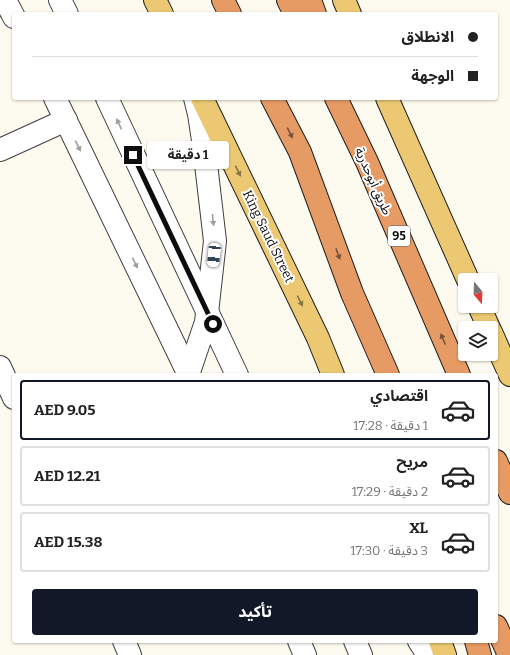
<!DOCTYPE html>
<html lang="ar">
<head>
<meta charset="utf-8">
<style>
  :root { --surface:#fff; --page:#f6f6f6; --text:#222; --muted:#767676; --line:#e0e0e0; --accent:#111827 }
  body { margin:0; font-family:Bitter,"Noto Sans Arabic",serif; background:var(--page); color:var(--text); direction:rtl; height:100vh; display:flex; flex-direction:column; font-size:15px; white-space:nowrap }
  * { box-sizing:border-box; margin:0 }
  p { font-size:13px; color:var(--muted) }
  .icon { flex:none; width:22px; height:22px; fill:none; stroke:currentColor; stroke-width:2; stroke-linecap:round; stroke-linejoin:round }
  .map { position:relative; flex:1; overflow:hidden; direction:ltr }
  .drawer { position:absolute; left:12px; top:373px; width:486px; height:270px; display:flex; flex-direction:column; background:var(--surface); border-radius:4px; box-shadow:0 1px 3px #0004; direction:rtl }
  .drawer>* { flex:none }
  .hud { position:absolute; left:12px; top:12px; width:486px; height:88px; border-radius:4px; box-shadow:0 1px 3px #0004; direction:rtl; display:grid; align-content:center; height:88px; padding:0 20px; background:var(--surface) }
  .needle { width:26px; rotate:161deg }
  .controls { position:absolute; left:458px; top:273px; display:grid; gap:8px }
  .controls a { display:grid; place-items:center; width:40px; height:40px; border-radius:4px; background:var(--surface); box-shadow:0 1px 3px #0004; font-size:20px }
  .end { position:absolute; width:18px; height:18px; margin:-9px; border:5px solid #0d0d0d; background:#fff; box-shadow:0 0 0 2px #fff }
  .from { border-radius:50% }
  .bubble { position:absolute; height:28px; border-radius:4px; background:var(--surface); box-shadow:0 1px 3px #0004; font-size:13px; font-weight:700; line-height:28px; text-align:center; direction:rtl }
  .car { position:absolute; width:12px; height:24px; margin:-12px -6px; border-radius:5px; box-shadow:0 0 3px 1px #0007; background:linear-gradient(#fff 24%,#345 0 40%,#fff 0 76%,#345 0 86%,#fff 0) }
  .hud b { display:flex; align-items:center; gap:14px; height:38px; font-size:15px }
  .hud b+b { border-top:1px solid var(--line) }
  .hud i { width:10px; height:10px; background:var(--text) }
  ul { padding:7px 0 0; list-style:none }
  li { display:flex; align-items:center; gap:12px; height:60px; margin:0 8px 6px; padding:0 12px; border:2px solid var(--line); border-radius:4px }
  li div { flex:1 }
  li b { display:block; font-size:15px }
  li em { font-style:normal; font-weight:700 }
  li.active { border-color:var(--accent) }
  li>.icon { width:36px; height:36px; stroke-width:1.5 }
  .button { display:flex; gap:8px; margin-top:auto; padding:8px 20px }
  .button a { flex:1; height:46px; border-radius:4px; background:var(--accent); color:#fff; font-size:16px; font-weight:700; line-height:46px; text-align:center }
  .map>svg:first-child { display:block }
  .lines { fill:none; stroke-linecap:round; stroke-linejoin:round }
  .minor-casing { stroke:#404040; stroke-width:24 }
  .major-casing { stroke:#1e1e1e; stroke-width:24 }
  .highway-casing { stroke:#1e1e1e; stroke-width:24 }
  .minor { stroke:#fff; stroke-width:22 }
  .major { stroke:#ebc871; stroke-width:22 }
  .highway { stroke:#e69a64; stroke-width:22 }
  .oneway { fill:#9e9e9e }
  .oneway2 { fill:#7a5438 }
  .oneway3 { fill:#877444 }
  .route { stroke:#0d0d0d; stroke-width:5 }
  .labels { text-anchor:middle; stroke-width:4; stroke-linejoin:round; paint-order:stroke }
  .shield { fill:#fff; stroke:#565656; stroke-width:1 }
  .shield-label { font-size:12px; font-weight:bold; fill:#0d0d0d }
  .street-label { font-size:13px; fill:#0d0d0d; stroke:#fff }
</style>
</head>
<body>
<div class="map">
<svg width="510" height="655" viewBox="0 0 510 655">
  <rect width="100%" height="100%" fill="#fdfaef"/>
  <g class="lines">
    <defs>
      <g id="minor">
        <path d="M5,0l9,17"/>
        <path d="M60,0l7,14"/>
        <path d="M55,98l134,277"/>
        <path d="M107,98l130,277"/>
        <path d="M0,150l66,-30"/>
        <path d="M0,367l14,31"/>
        <path d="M188,375l18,-53 9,-81 -11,-94 -5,-33 -4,-16"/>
        <path d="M124,641l6,14"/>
        <path d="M299,641l6,14"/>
        <path d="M355,641l6,14"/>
        <path d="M419,641l9,14"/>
      </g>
      <g id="major">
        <path d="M155,0l7,14"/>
        <path d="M344,0l6,14"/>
        <path d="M202,98l116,240 15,37"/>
        <path d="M387,98l81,182"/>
        <path d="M479,306l10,22"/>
        <path d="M491,332l19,43"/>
        <path d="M440,641l5,14"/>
      </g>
      <g id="highway">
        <path d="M223,0l7,14"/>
        <path d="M288,0l7,14"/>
        <path d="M310,0l5,14"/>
        <path d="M272,98l28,54 52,141 36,82"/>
        <path d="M336,98l31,64 92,213"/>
        <path d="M496,461l14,32"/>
        <path d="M496,626l13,29"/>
        <path d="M476,641l4,14"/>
      </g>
    </defs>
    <use href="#minor" class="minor-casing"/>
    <use href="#major" class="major-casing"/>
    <use href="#highway" class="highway-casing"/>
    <use href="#minor" class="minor"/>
    <use href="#major" class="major"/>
    <use href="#highway" class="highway"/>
  </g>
  <defs><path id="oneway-solid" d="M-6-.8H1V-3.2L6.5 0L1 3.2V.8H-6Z"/></defs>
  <g class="oneway">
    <use href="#oneway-solid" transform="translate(119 124) rotate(-115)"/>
    <use href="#oneway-solid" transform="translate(78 146) rotate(64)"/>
    <use href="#oneway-solid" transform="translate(213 220) rotate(84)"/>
    <use href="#oneway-solid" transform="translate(135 263) rotate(64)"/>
  </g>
  <g class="oneway2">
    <use href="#oneway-solid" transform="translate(290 133) rotate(63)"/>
    <use href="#oneway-solid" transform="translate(338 254) rotate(70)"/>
    <use href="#oneway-solid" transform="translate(443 339) rotate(-113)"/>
  </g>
  <g class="oneway3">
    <use href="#oneway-solid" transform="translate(238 171) rotate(64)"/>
    <use href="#oneway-solid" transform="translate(300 301) rotate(64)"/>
  </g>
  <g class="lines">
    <path class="route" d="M133,155l80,169"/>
  </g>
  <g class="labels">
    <rect class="shield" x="388" y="226" width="22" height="20" rx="3"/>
    <g class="shield-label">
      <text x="399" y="240">95</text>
    </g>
    <g class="street-label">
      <text transform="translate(374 181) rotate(66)" y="5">طريق أبوحدرية</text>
      <text transform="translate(269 236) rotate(64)" y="5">King Saud Street</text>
    </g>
  </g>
</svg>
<div class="controls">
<a><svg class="needle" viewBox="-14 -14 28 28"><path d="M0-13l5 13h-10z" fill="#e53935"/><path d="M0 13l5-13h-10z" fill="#767676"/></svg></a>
<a><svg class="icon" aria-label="layers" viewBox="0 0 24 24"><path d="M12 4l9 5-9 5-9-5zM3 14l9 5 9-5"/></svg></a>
</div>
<i class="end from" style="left:213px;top:324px"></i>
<i class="end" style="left:133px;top:155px"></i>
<div class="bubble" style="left:147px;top:141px;width:82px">1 دقيقة</div>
<i class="car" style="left:214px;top:255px;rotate:186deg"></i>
<div class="hud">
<b><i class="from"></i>الانطلاق</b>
<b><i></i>الوجهة</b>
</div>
<section class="drawer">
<ul>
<li class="active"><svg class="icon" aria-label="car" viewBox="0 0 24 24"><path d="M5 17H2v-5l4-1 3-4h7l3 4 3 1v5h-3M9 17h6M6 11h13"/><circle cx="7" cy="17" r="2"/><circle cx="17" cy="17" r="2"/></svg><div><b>اقتصادي</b><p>1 دقيقة · 17:28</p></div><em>AED 9.05</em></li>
<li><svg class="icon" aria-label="car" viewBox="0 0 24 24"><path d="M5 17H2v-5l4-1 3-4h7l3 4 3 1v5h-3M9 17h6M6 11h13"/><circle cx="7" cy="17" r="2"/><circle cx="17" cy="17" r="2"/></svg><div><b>مريح</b><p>2 دقيقة · 17:29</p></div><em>AED 12.21</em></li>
<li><svg class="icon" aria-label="car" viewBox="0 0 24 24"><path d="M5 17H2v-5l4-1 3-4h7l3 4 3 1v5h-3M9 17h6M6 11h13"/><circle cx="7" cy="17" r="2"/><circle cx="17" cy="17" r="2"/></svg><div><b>XL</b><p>3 دقيقة · 17:30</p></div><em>AED 15.38</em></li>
</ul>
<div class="button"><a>تأكيد</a></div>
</section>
</div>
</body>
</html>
